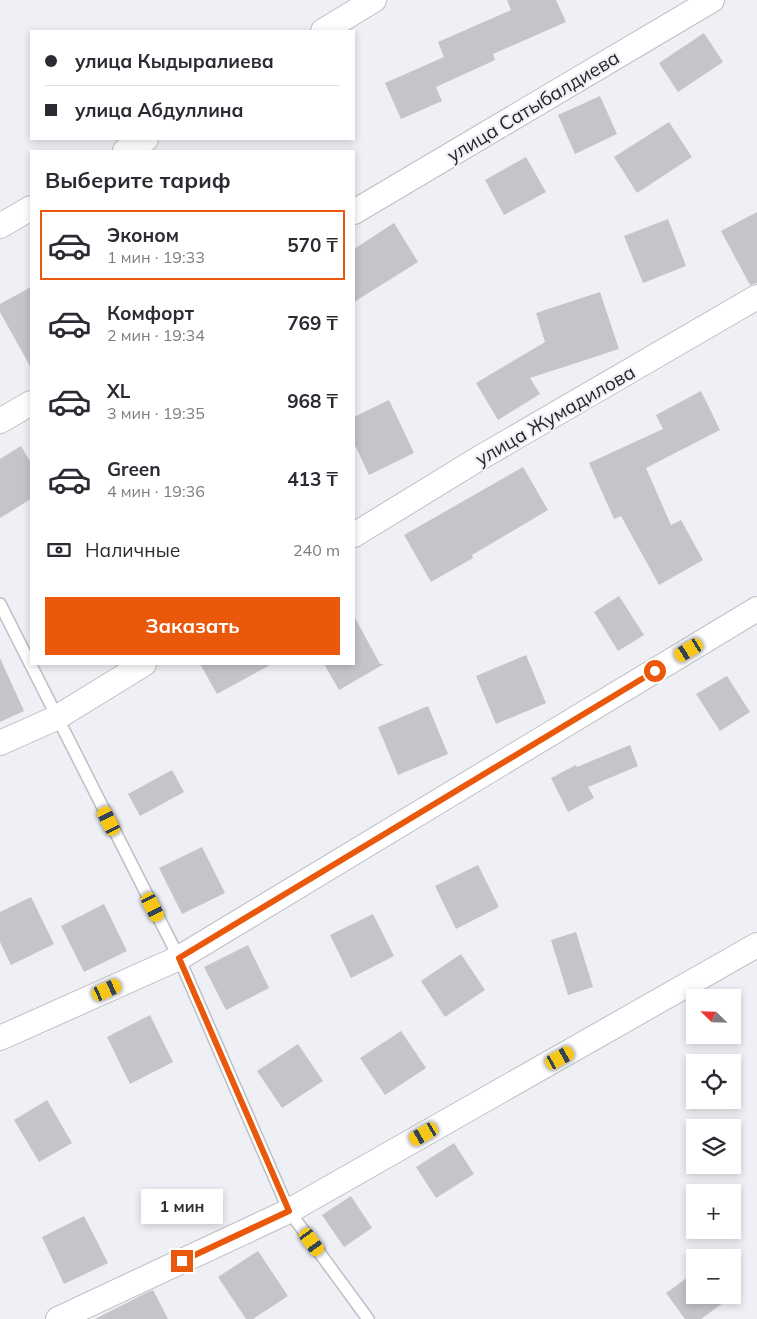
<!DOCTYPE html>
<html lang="ru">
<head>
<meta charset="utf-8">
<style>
  :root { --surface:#fff; --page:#f2f2f3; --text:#2b2b33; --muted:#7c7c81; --line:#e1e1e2; --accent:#ea580c }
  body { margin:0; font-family:Mulish,sans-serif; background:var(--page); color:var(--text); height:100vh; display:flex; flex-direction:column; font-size:19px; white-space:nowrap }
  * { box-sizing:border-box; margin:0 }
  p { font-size:16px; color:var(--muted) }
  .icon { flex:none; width:28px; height:28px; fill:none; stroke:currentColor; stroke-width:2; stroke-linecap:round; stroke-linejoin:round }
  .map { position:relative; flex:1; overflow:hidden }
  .details { position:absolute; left:30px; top:150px; width:325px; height:515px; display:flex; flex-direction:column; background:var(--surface); border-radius:0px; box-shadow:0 2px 8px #0003 }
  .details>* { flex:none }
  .banner { position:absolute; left:30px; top:30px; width:325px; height:110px; border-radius:0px; box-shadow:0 2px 8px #0003; display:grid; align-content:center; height:110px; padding:0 15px; background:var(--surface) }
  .needle { width:32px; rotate:293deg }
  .tools { position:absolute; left:686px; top:989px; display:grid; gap:10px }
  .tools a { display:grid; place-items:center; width:55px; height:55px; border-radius:0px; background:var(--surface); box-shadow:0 2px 8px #0003; font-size:25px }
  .end { position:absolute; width:22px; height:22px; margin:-11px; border:6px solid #ea580c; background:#fff; box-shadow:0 0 0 2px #fff }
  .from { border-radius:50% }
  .bubble { position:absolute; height:35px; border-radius:0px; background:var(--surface); box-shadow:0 2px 8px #0003; font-size:16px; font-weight:700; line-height:35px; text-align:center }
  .car { position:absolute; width:15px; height:30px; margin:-15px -8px; border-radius:6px; box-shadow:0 0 4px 1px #0007; background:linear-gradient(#f5c518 24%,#345 0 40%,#f5c518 0 76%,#345 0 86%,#f5c518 0) }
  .banner b { display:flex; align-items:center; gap:18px; height:48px; font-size:19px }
  .banner b+b { border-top:1px solid var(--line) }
  .banner i { width:12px; height:12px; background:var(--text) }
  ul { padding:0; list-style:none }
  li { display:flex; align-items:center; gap:15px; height:70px; margin:0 10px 8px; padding:0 5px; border:2px solid transparent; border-radius:0px }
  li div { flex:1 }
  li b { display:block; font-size:19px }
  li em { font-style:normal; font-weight:700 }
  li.active { border-color:var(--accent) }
  li>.icon { width:45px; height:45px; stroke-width:1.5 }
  h2 { padding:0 15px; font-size:22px; line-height:60px }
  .pay { display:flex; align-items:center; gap:12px; height:55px; padding:0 15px; font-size:19px }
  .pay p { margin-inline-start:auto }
  .cta { display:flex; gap:10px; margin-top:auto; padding:10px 15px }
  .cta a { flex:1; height:58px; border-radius:0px; background:var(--accent); color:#fff; font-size:20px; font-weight:700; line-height:58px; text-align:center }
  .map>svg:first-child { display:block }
  .building { fill:#c6c4c9 }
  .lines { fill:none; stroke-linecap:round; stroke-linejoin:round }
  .lane-casing { stroke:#bdbfc4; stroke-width:14 }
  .street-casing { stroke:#bdbfc4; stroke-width:26 }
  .lane { stroke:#fff; stroke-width:11 }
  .street { stroke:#fff; stroke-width:24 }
  .route { stroke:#ea580c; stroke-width:6 }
  .labels { text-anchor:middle; stroke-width:4.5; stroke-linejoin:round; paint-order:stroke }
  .street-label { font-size:19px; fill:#252628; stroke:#eef0f5 }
</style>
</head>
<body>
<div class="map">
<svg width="757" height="1319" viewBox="0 0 757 1319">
  <rect width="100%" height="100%" fill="#eef0f5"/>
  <g class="building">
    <path d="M507,0h49l10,22 -73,32 2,6 -59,27 6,14 -41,18 -16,-36 59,-26 -6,-15 73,-32z"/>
    <path d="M704,33l19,29 -45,30 -19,-29z"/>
    <path d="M600,96l17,38 -42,20 -17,-39z"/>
    <path d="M669,122l23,35 -55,36 -23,-36z"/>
    <path d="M526,157l20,35 -42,23 -19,-35z"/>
    <path d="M757,212v71l-7,2 -29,-54z"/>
    <path d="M668,219l18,47 -43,17 -19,-47z"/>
    <path d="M394,223l24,39 -64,40v-53z"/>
    <path d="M31,287v81l-31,-56v-8z"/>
    <path d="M600,292l19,57 -89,29 10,16 -42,26 -22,-37 69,-41 -9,-29z"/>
    <path d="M701,391l19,39 -74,38 25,57 10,-5 22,40 -44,25 -38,-69 -7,3 -25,-56 74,-34 -7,-14z"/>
    <path d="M389,400l25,53 -45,22 -15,-32v-26z"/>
    <path d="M21,446l10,17v36l-31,19v-59z"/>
    <path d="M523,467l25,43 -76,45 1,3 -42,24 -27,-47z"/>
    <path d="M619,596l25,39 -26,16 -24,-39z"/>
    <path d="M354,616l26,48h4l-45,26 -15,-26h30z"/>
    <path d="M526,655l20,48 -50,21 -20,-48z"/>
    <path d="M0,658l24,53 -24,11z"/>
    <path d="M200,664h72l-55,30z"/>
    <path d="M727,676l23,36 -30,19 -24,-37z"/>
    <path d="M428,706l20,48 -50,21 -20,-48z"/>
    <path d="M630,745l8,21 -50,21 6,11 -26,14 -17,-34 25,-13 1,2z"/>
    <path d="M172,770l12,22 -44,24 -12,-22z"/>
    <path d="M202,847l23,46 -43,21 -23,-46z"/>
    <path d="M478,865l21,42 -43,22 -21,-43z"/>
    <path d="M31,897l23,47 -43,21 -11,-23v-30z"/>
    <path d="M104,904l23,47 -43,21 -23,-46z"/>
    <path d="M373,914l21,42 -43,22 -21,-43z"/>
    <path d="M576,932l17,55 -25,8 -17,-55z"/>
    <path d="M248,945l21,43 -43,22 -22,-43z"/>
    <path d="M461,954l24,36 -40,27 -24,-36z"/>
    <path d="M150,1015l23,47 -43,22 -23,-47z"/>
    <path d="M401,1031l25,37 -41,27 -25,-37z"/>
    <path d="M298,1044l25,37 -41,27 -25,-37z"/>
    <path d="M47,1100l25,43 -33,19 -25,-42z"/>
    <path d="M454,1143l20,31 -38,24 -20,-31z"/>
    <path d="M351,1196l21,32 -28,19 -22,-32z"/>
    <path d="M84,1216l24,47 -44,21 -22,-47z"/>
    <path d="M258,1251l30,45 -35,23h-7l-28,-42z"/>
    <path d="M695,1272v23h39l-33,24h-16l-19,-26z"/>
    <path d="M153,1290l15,29h-73l51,-26z"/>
  </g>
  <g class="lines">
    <defs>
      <path id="lane" d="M0,604l179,354 110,253 79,108"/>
      <g id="street">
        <path d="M323,31l51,-31"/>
        <path d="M125,151l21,-12"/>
        <path d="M354,212l358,-212"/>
        <path d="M0,226l31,-18"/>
        <path d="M0,421l31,-18"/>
        <path d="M354,535l124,-76 279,-162"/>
        <path d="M0,743l56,-25 88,-54"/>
        <path d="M0,1038l179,-80 578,-349"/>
        <path d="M58,1319l231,-108 468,-266"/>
      </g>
    </defs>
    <use href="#lane" class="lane-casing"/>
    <use href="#street" class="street-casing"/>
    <use href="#lane" class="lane"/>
    <use href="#street" class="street"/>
  </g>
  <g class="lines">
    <path class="route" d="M182,1261l107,-50 -110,-253 476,-287"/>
  </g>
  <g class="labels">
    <g class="street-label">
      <text transform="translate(533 106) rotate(-31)" y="7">улица Сатыбалдиева</text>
      <text transform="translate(555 415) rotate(-30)" y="7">улица Жумадилова</text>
    </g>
  </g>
</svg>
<div class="tools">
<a><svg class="needle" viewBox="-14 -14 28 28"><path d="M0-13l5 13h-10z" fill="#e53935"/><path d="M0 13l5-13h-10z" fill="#7c7c81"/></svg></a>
<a><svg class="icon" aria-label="locate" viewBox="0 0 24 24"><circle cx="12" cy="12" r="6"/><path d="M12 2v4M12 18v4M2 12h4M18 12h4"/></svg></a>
<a><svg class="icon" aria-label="layers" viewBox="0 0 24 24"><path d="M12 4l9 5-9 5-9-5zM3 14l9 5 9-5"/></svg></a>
<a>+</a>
<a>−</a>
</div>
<i class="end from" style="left:655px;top:671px"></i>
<i class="end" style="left:182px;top:1261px"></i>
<div class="bubble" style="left:141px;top:1189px;width:82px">1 мин</div>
<i class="car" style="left:689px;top:650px;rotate:239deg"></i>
<i class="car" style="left:109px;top:821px;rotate:333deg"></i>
<i class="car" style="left:153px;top:907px;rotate:153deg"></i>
<i class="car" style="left:107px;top:990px;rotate:66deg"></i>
<i class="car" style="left:560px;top:1058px;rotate:61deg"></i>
<i class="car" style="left:424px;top:1134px;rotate:240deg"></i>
<i class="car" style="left:312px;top:1242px;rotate:144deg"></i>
<div class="banner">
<b><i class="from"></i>улица Кыдыралиева</b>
<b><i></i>улица Абдуллина</b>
</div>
<section class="details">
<h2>Выберите тариф</h2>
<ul>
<li class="active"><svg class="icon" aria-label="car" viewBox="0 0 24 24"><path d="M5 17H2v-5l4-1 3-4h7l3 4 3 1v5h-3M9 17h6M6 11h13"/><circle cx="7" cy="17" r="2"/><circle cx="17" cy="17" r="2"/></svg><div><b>Эконом</b><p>1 мин · 19:33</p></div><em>570 ₸</em></li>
<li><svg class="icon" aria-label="car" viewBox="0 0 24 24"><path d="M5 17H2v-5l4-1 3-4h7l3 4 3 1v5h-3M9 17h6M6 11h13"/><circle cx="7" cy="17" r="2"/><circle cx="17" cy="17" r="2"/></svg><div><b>Комфорт</b><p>2 мин · 19:34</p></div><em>769 ₸</em></li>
<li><svg class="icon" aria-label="car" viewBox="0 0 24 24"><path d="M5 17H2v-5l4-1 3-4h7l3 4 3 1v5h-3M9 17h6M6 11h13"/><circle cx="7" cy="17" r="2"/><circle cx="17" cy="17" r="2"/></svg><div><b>XL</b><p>3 мин · 19:35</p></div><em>968 ₸</em></li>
<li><svg class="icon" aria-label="car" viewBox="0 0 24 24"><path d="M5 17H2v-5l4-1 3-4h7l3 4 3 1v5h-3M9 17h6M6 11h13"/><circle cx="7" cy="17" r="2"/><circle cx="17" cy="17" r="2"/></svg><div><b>Green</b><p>4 мин · 19:36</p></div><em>413 ₸</em></li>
</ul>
<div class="pay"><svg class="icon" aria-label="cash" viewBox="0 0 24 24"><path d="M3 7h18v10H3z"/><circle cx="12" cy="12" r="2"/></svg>Наличные<p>240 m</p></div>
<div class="cta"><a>Заказать</a></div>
</section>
</div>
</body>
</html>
